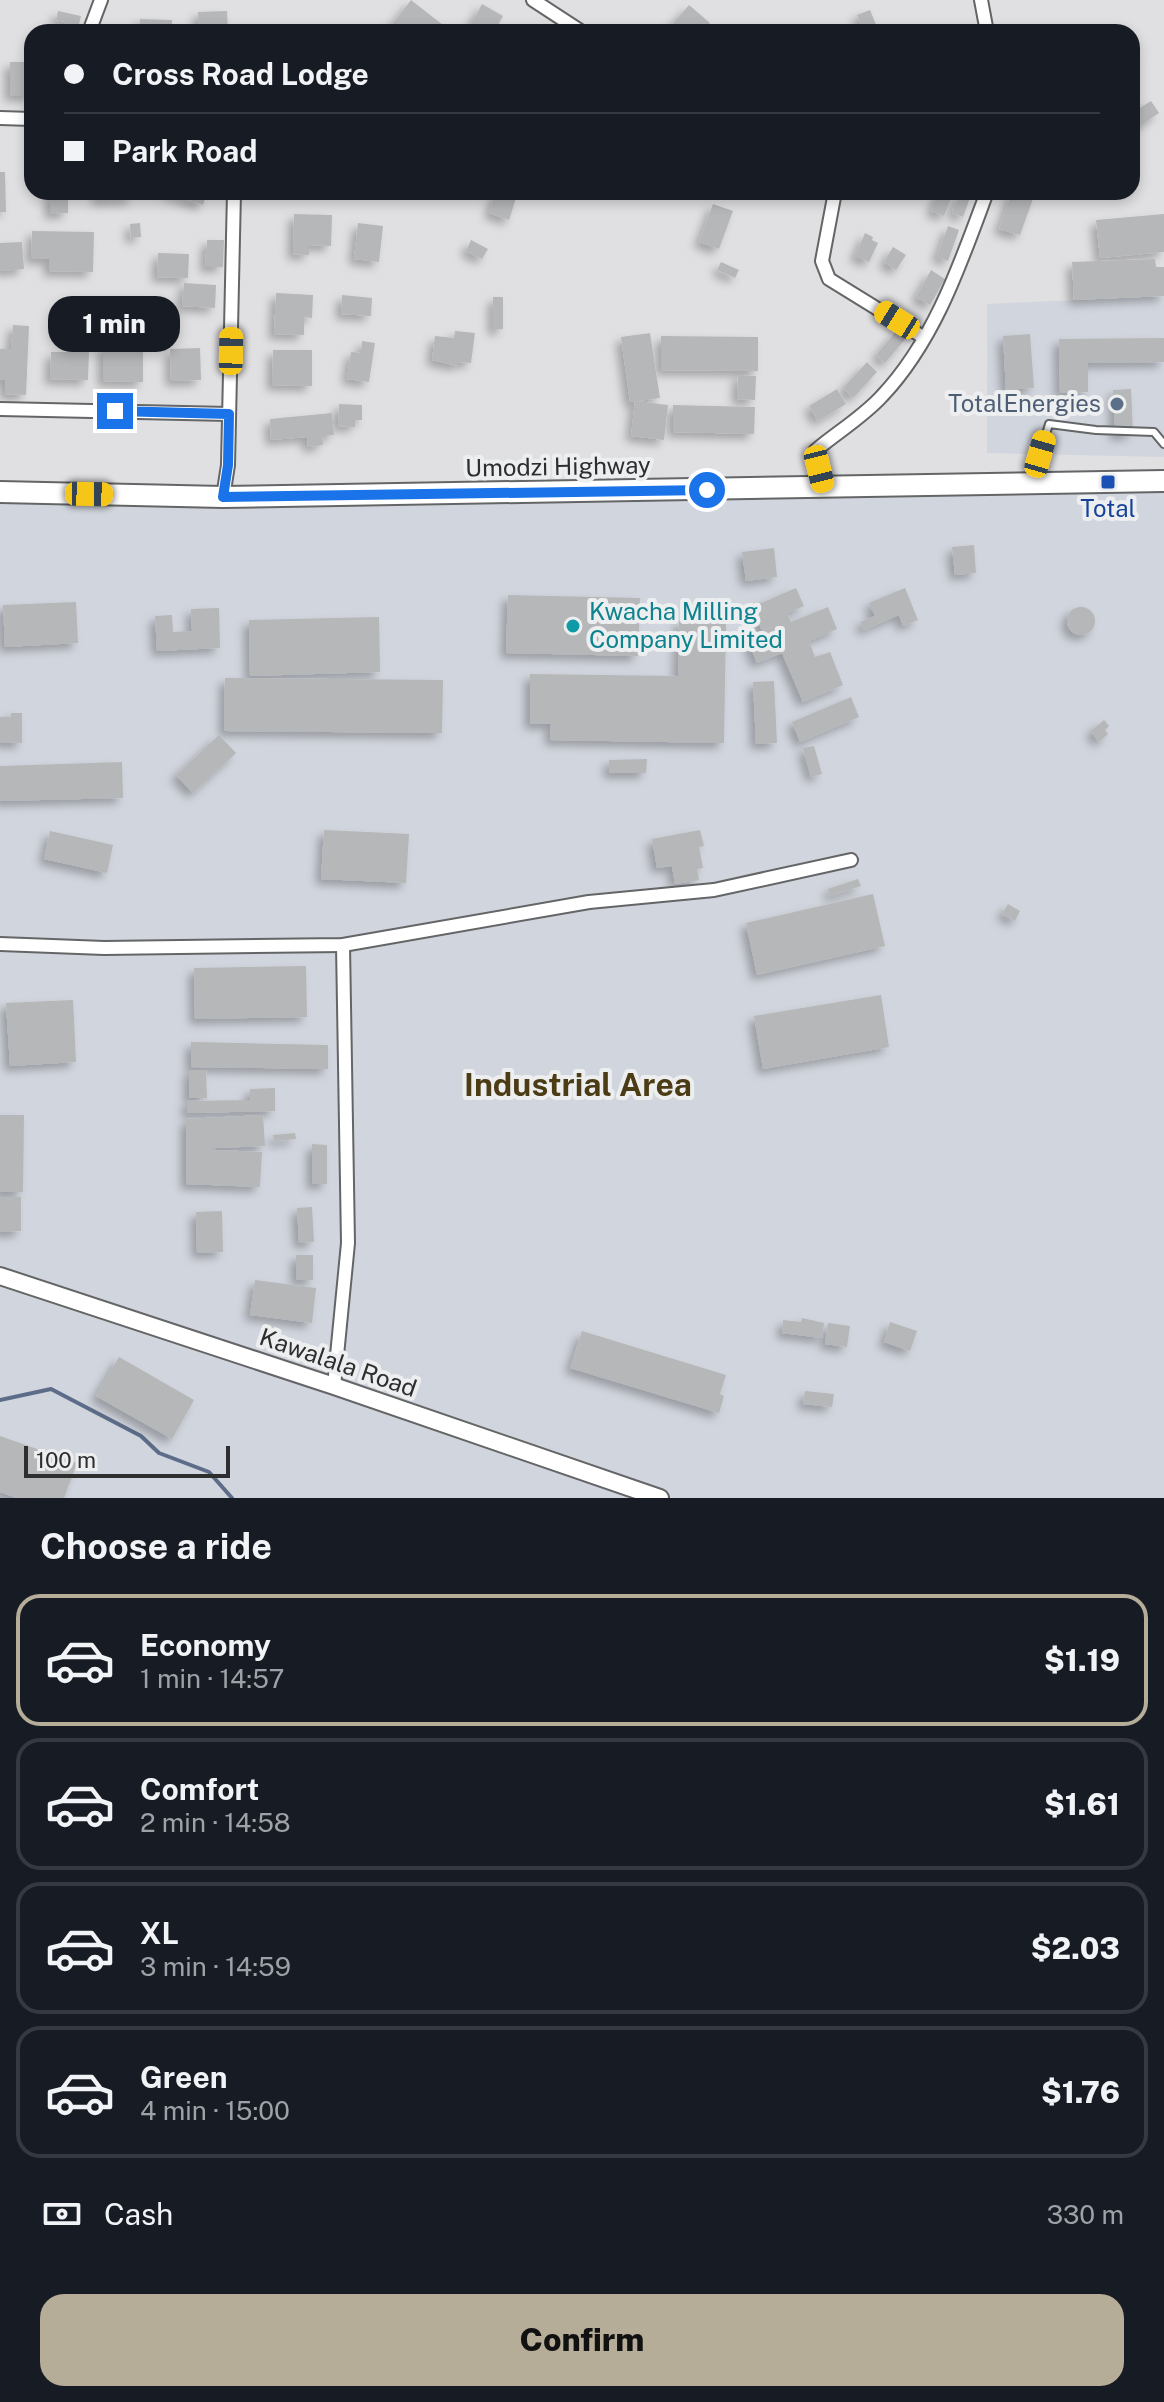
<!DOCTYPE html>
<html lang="en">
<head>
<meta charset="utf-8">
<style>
  :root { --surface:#171b24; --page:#242831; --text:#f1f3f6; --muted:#9ea1a6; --line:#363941; --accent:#b5ad98 }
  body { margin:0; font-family:"Public Sans",sans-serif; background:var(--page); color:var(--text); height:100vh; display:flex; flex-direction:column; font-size:30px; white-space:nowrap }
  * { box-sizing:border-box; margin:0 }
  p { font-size:26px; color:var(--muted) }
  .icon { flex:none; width:44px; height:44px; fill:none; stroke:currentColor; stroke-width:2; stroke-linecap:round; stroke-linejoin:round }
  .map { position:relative; height:1498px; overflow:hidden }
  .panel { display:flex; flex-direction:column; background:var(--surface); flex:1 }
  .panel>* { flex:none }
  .guide { position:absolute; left:24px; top:24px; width:1116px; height:176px; border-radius:24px; box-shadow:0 4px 12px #0003; display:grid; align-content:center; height:176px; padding:0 40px; background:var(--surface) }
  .scale { position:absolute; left:24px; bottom:20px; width:206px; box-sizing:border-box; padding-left:8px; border:4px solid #2e2e2f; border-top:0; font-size:22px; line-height:28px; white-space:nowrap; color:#2e2e2f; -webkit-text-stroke:6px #edeeef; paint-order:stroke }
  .end { position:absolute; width:36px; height:36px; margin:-18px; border:10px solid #1a73e8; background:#fff; box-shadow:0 0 0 4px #fff }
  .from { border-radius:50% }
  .bubble { position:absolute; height:56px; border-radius:24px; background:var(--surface); box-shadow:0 4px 12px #0003; font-size:26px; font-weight:800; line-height:56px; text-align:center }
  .car { position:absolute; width:24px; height:48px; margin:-24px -12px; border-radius:10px; box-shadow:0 0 6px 2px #0007; background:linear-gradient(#f5c518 24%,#345 0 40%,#f5c518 0 76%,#345 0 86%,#f5c518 0) }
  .guide b { display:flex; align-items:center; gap:28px; height:76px; font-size:30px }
  .guide b+b { border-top:2px solid var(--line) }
  .guide i { width:20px; height:20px; background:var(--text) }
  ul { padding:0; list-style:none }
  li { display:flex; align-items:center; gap:24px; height:132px; margin:0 16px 12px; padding:0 24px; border:4px solid var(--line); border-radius:24px }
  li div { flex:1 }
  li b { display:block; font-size:30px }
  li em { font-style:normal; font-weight:800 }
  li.selected { border-color:var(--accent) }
  li>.icon { width:72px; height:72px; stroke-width:1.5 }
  h2 { padding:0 40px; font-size:36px; line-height:96px }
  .pay { display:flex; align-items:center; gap:20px; height:88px; padding:0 40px; font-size:30px }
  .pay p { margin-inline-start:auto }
  .primary-button { display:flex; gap:16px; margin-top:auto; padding:16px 40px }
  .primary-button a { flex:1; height:92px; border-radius:24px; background:var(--accent); color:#111; font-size:32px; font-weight:800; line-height:92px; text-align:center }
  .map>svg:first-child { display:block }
  .built { fill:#d1d5dd }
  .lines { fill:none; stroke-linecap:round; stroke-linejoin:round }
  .stream { stroke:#5d6d89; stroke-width:4 }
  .building { fill:#b6b7b8; filter:url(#shadow) }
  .service-casing { stroke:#646566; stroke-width:10 }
  .minor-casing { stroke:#646566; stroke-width:16 }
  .tertiary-casing { stroke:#646566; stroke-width:20 }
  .trunk-casing { stroke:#646566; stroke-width:24 }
  .service { stroke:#fff; stroke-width:6 }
  .minor { stroke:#fff; stroke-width:12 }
  .tertiary { stroke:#fff; stroke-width:16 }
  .trunk { stroke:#fff; stroke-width:20 }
  .route { stroke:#1a73e8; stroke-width:10 }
  .service-dot { fill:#5c6f8a; stroke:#edeeef; stroke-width:3 }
  .transit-dot { fill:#1a4fb4; stroke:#edeeef; stroke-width:3 }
  .culture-dot { fill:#0f9aa8; stroke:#edeeef; stroke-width:3 }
  .labels { text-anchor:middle; stroke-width:8; stroke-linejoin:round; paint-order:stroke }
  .service-label { font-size:24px; fill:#4e5e75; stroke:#edeeef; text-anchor:end }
  .street-label { font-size:24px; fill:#2e2e2f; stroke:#edeeef }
  .transit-label { font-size:24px; fill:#164399; stroke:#edeeef }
  .culture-label { font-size:24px; fill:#0d838f; stroke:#edeeef; text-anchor:start }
  .district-label { font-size:32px; font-weight:bold; fill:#4c3c15; stroke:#edeeef }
</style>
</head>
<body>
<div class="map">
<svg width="1164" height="1498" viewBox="0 0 1164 1498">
  <defs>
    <filter id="shadow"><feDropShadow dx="-5.5" dy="5.5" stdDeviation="4" flood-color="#0004"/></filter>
  </defs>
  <rect width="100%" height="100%" fill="#e0e0e2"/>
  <g class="built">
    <path d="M1164,296v161l-177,-4v-149z"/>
    <path d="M1164,480v1018h-1164v-1010l178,8z"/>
  </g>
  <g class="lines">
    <path class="stream" d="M0,1400l51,-11 90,47 18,17 50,19 23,26"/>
  </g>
  <g class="building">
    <path d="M411,0l37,29 -2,3h-50l-6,-5z"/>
    <path d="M482,4l21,12 -9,16h-18l-7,-4z"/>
    <path d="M689,5l21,18 -8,9h-36z"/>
    <path d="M870,10l9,22h-15l-7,-17z"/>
    <path d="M58,11l23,5 -4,16h-13l2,-10 -10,-2z"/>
    <path d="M227,11l1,21h-29l-1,-20z"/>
    <path d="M140,19l32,1v12h-32z"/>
    <rect x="10" y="62" width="22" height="34"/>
    <path d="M1151,101l8,12 -19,13 -8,-13z"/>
    <path d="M0,172h5l1,40h-6z"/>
    <path d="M50,192h18v21l-18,1z"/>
    <path d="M97,192h36v7l-36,1z"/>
    <path d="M161,192h46l-4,13z"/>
    <path d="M496,192l20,6 -7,22 -20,-7z"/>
    <path d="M939,192h15l-10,24 -13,-5z"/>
    <path d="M961,192l10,3 -8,22 -11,-4z"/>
    <path d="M1012,192l22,4 -14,39 -21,-6z"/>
    <path d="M713,204l20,7 -14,38 -20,-7z"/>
    <path d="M294,214l38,1 -1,31 -22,-1v10l-16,-1z"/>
    <path d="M1164,214v38l-64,6 -4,-38z"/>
    <path d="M140,223l1,14 -10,1 -1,-14z"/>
    <path d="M358,223l25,3 -4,36 -25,-3z"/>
    <path d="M948,226l11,4 -11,31 -11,-4z"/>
    <path d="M32,231l62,1 -1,40 -44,-1v-12h-18z"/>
    <path d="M865,233l8,4 -1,3 6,3 -9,19 -14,-6z"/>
    <path d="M207,240h17l-1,27h-18z"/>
    <path d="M471,240l17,9 -6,10 -16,-8z"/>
    <path d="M22,242l2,27 -24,2v-28z"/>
    <path d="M893,247l13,8 -10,15 -12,-8z"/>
    <path d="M158,253l31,1 -1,24 -31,-1z"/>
    <path d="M1155,259l1,8h8v29l-90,4 -2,-38z"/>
    <path d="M721,262l18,8 -4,8 -18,-8z"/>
    <path d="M931,270l14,9 -15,26 -14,-8z"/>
    <path d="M184,283l32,2 -1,23 -33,-2z"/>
    <path d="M276,293l37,2 -1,23 -8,-1v18l-30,-1z"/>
    <path d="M342,295l30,3 -1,18 -30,-2z"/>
    <path d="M493,297h10v32l-10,1z"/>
    <path d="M13,325l16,1 -3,69 -21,-1v-14h-5v-31h11z"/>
    <path d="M898,329l9,8 -22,26 -9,-8z"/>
    <path d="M455,331l20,2 -4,30 -13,-1v4l-26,-6 3,-24 19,2z"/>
    <path d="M650,333l10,65 -30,4 -9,-65z"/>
    <path d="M1030,334l4,54 -28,2 -3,-54z"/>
    <path d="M661,336l97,1v34l-97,-1z"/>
    <path d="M1164,338v24l-76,1v29l-28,1 -1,-54z"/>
    <path d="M362,341l13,2 -6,39 -22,-3 4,-27 10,1z"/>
    <path d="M103,345h40v37l-40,-1z"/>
    <path d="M200,348l1,32 -30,1 -1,-32z"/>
    <path d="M273,350h39v36l-40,-1z"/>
    <path d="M51,352h38l-1,28 -38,-1z"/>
    <path d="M867,362l10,10 -24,26 -10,-10z"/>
    <path d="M738,375l18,1 -1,24 -18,-1z"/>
    <path d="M837,389l9,15 -28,17 -9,-15z"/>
    <path d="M1131,389l2,45 -18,1 -2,-45z"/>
    <path d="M635,401l33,4 -4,35 -33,-4z"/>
    <path d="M339,404l23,1v15h-7v7l-17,-1z"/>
    <path d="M673,405l82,2 -1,27 -81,-2z"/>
    <path d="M332,413l2,22 -12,1 1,9 -15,2 -1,-10 -36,3 -1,-21z"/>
    <path d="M974,545l2,28 -21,2 -3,-28z"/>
    <path d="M774,548l3,29 -31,4 -4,-29z"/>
    <path d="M796,588l8,18 -17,7 4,9 37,-15 9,22 -28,12 6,16 15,-5 13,33 -40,17 -21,-49 -25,10 -10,-25 15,-7 -10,-24z"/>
    <path d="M905,588l13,32 -15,6 -4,-11 -35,15 -4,-8 15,-6 -6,-13z"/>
    <path d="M508,595l132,3 -2,58 -132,-3z"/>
    <path d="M76,602l2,41 -73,4 -2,-42z"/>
    <circle cx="1081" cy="621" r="14"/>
    <path d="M219,608l1,40 -63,3 -2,-35 17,-1 1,17 19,-1 -1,-22z"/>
    <path d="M379,617l1,55 -130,4 -1,-56z"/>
    <path d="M679,621l47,1 -2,121 -174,-3 1,-16h-21v-50l148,2z"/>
    <path d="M225,678l218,2 -1,53 -218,-2z"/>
    <path d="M774,681l3,62 -21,1 -3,-62z"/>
    <path d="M851,697l8,20 -59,25 -8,-20z"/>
    <path d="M11,713h11v30l-22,-1v-25h11z"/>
    <path d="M1104,720l5,6 -4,4 3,4 -9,8 -8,-11z"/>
    <path d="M219,735l17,18 -43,40 -17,-18z"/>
    <path d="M814,746l8,28 -11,3 -8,-29z"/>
    <path d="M647,759l-1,14h-37v-13z"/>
    <path d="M122,762l1,36 -123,3v-35z"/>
    <path d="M324,830l85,4 -3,49 -85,-4z"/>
    <path d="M700,830l4,16 -5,1 4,21 -6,1 2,11 -24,4 -3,-18 -15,2 -5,-29z"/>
    <path d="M50,831l63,14 -6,28 -63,-14z"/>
    <path d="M858,879l3,7 -31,10 -2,-7z"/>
    <path d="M873,894l12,52 -128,29 -11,-52z"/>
    <path d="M1008,904l12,7 -5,10 -13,-7z"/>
    <path d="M306,966l1,51 -112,2 -1,-51z"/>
    <path d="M881,995l8,52 -126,22 -9,-53z"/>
    <path d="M73,1000l3,62 -66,4 -4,-63z"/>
    <path d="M191,1042l137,3v24l-137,-2z"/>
    <path d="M189,1070h17l1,28h-18z"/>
    <path d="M275,1088v23l-88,2v-12l63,-1v-11z"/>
    <path d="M0,1115h24l-1,77h-23z"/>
    <path d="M263,1115l2,31 -72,3 69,3 -2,35 -74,-3v-65z"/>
    <path d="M295,1133l1,6 -22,2 -1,-6z"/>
    <path d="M312,1144l15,1v39h-15z"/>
    <path d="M0,1197h21v34l-21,1z"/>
    <path d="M312,1207l2,35 -15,1 -2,-35z"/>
    <path d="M222,1211l1,41 -26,1 -1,-41z"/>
    <rect x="296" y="1255" width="17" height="25"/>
    <path d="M255,1280l61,8 -4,35 -62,-8z"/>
    <path d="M802,1318l22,5 -2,15 -40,-5 1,-13 18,2z"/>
    <path d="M890,1322l27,9 -7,20 -26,-9z"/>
    <path d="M828,1323l22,3 -3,21 -22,-3z"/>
    <path d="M582,1331l144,44 -6,19 4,2 -5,17 -149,-45z"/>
    <path d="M119,1357l75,43 -22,39 -76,-43z"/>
    <path d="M805,1391l29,3 -2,13 -29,-3z"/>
    <path d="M0,1436l77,27 -13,35h-47l-17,-6z"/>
  </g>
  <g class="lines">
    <defs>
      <path id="service" d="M1032,481l17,-57 47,6 58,2 10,12"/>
      <g id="minor">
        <path d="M533,0l49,32"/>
        <path d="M981,0l6,32"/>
        <path d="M89,32l12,-32"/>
        <path d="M0,118l32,1"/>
        <path d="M835,192l-13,69 7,18 94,58"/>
        <path d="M0,409l229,5"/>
        <path d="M824,488l-9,-37c21,-18 48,-34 67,-55 53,-56 79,-134 105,-204"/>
        <path d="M223,497l5,-32 6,-273"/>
        <path d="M0,944l104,4 239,-3 246,-43 125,-12 137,-30"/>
        <path d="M334,1386l14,-143 -5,-298"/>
      </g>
      <path id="tertiary" d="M0,1276l334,110 326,112"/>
      <path id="trunk" d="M0,492l223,5 941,-16"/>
    </defs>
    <use href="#service" class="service-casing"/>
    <use href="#minor" class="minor-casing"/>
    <use href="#tertiary" class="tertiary-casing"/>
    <use href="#trunk" class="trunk-casing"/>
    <use href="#service" class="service"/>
    <use href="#minor" class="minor"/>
    <use href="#tertiary" class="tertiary"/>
    <use href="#trunk" class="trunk"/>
  </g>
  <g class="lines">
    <path class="route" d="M115,411l114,3 -1,51 -5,32 484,-7"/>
  </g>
  <circle class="service-dot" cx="1117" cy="404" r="8"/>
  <rect class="transit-dot" x="1100" y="474" width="16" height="16" rx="4"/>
  <circle class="culture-dot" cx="573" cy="626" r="8"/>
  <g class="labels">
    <g class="service-label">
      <text x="1101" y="412">TotalEnergies</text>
    </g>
    <g class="street-label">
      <text transform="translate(558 467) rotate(-1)" y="8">Umodzi Highway</text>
      <text transform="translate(338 1363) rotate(19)" y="8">Kawalala Road</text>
    </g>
    <g class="transit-label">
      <text x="1108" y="517">Total</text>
    </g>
    <g class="culture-label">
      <text x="589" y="620">Kwacha Milling<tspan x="589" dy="28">Company Limited</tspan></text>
    </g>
    <g class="district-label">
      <text x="578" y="1096">Industrial Area</text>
    </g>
  </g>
</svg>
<div class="scale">100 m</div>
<i class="end from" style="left:707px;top:490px"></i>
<i class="end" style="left:115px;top:411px"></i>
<div class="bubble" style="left:48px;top:296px;width:132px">1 min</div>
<i class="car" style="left:897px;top:320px;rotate:302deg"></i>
<i class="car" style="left:231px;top:351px;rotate:1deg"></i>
<i class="car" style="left:1040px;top:454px;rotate:16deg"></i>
<i class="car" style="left:819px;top:469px;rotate:166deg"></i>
<i class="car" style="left:89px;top:494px;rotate:91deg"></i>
<div class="guide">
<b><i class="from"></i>Cross Road Lodge</b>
<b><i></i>Park Road</b>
</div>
</div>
<section class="panel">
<h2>Choose a ride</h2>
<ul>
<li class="selected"><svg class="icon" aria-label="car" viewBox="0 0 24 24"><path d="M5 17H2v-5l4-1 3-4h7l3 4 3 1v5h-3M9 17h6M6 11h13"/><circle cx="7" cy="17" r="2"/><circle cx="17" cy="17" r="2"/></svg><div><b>Economy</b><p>1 min · 14:57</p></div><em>$1.19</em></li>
<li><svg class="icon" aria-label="car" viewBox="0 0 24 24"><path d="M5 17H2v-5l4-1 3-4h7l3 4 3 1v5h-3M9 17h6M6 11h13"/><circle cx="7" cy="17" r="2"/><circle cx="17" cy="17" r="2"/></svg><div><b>Comfort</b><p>2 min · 14:58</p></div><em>$1.61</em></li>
<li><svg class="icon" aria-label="car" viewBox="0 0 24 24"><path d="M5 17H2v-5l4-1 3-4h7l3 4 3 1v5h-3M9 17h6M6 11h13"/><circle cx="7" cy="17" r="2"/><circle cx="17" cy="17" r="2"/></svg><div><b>XL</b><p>3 min · 14:59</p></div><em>$2.03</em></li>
<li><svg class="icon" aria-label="car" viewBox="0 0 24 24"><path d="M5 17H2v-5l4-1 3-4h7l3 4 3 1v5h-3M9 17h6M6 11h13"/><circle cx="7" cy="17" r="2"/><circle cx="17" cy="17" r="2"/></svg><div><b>Green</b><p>4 min · 15:00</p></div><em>$1.76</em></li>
</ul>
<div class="pay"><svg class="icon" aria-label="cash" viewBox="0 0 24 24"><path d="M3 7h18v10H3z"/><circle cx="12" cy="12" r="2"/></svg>Cash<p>330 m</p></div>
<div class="primary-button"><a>Confirm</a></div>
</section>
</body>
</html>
